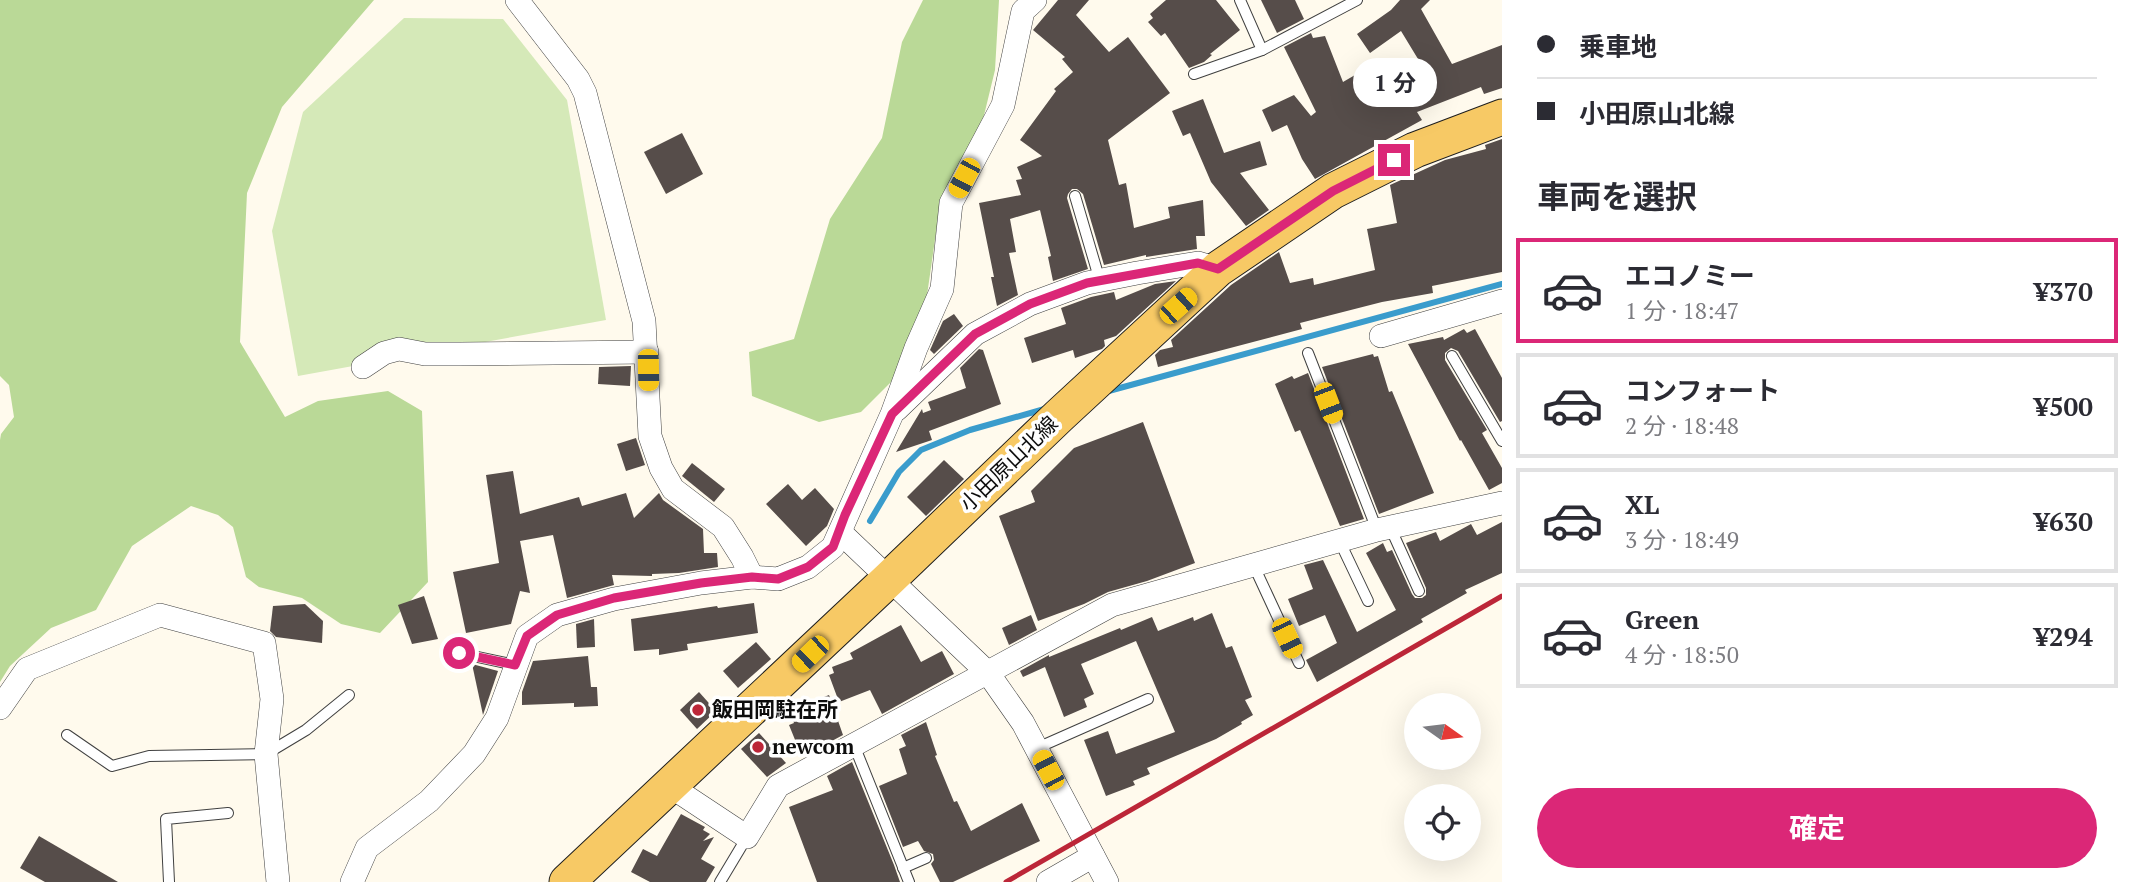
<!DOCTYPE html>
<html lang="ja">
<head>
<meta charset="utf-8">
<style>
  :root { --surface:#fff; --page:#f2f2f3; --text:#2b2b33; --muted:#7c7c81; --line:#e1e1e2; --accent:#db2777 }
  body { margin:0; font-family:"PT Serif","Noto Sans JP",serif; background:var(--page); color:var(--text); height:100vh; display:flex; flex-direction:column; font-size:26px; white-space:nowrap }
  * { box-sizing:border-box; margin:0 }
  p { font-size:23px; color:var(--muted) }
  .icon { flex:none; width:38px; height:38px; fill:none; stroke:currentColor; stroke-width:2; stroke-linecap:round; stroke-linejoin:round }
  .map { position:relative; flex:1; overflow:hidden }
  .details { display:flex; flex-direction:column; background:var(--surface); width:630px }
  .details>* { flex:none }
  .banner { display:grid; align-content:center; height:154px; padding:0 35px; background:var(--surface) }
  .needle { width:46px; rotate:104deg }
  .buttons { position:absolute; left:1404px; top:693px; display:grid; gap:14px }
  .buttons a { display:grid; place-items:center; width:77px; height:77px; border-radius:50%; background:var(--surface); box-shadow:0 7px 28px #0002; font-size:35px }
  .end { position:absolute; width:32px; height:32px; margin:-16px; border:9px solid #db2777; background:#fff; box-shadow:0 0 0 4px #fff }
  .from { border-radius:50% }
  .bubble { position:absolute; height:49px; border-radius:24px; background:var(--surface); box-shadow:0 7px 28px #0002; font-size:23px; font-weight:700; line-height:49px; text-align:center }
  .car { position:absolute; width:21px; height:42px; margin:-21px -10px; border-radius:9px; box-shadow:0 0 5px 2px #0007; background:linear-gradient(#f5c518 24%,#345 0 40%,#f5c518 0 76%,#345 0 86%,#f5c518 0) }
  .banner b { display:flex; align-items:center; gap:24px; height:66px; font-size:26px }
  .banner b+b { border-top:2px solid var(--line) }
  .banner i { width:18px; height:18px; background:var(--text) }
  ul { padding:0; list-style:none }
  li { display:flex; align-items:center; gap:21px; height:105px; margin:0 14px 10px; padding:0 21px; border:4px solid var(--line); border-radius:0px }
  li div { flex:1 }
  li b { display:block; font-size:26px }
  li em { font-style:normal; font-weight:700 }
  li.current { border-color:var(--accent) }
  li>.icon { width:63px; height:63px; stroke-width:1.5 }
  h2 { padding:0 35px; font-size:32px; line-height:84px }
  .action { display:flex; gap:14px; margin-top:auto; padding:14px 35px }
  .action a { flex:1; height:80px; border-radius:42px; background:var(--accent); color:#fff; font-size:28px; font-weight:700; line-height:80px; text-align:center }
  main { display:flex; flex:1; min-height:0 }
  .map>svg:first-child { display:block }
  .green { fill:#d5e9b8 }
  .forest { fill:#bad997 }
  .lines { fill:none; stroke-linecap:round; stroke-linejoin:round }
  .stream { stroke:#3a9ccc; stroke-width:6 }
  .building { fill:#564d4a }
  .lane-casing { stroke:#404040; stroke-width:12 }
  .street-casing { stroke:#404040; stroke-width:24 }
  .primary-casing { stroke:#1e1e1e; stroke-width:37 }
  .lane { stroke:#fff; stroke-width:10 }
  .street { stroke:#fff; stroke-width:23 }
  .primary { stroke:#f7c965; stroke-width:35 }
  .rail { stroke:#bc2638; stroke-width:5 }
  .route { stroke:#db2777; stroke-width:9 }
  .poi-dot { fill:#bc2638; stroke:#fff; stroke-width:2.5 }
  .labels { text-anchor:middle; stroke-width:7; stroke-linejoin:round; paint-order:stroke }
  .street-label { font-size:21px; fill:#0d0d0d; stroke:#fff }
  .poi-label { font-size:21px; font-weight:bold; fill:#0d0d0d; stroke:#fff; text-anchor:start }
</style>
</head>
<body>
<main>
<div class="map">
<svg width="1502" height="882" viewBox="0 0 1502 882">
  <rect width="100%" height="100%" fill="#fffaed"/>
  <path class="green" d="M404,18l99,1 64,81 39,220 -308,56 -26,-145 31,-119z"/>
  <g class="forest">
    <path d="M0,0h374l-92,107 -35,86 -7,149 45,75 33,-16 70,-10 34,20 6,171 -48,51 -39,-9 -39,-26 -43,-11 -13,-10 -13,-50 -15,-12 -27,-9 -59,40 -36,64 -45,18 -41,38 -10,16v-242l1,-6 13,-17 -5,-32 -9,-9z"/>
    <path d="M923,0h76l-4,70 -17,70 -38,65 -17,118 -32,59 -30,30 -42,10 -67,-26 -3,-44 45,-13 36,-120 52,-81 20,-96z"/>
  </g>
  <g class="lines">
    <g class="stream">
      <path d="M1105,392l397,-108"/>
      <path d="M870,521l29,-49 22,-22 49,-20 78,-22"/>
    </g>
  </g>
  <g class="building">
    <path d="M1058,0h31l-13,15 33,37 19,-15 42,56 -62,47 11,45 7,-2 8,45 36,-10 -2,-11 35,-7 2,36h-9l1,13 -51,8v-2l-42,10 -21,-71 -6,-5h-5l-4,5 -1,4 21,71 -35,12 -5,-24 3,-1 -11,-46 -30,9 6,33 -7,1 9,42 -21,11 -6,-29h3l-15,-74 42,-8 -5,-15 6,-1 -5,-12 25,-11 -22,-16 36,-49 -2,-2 19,-17 -11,-13 3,-2 -32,-27z"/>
    <path d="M1166,0h50l24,30 -30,24 2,1 -8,7 -15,6 -24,-35 -4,3 -13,-14 5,-4 -3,-4z"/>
    <path d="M1261,0h34l9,19 -27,14z"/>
    <path d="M1400,0h30l-9,9 31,55 50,-19v43l-18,6 -3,-7 -64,25 5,8 -107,59 -13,-20 -15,-34 -15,7 -10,-22 32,-15 17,21 5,-4 -32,-65 27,-14 2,5 12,-2 18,46 36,-21 20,34 33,-13 -31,-51 -31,22 -13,-19 34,-24z"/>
    <path d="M1203,99l21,54 36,-12 7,24 -27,8 29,37 -23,16 -35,-44 -21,-49 -7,3 -11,-25z"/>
    <path d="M682,133l21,41 -37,20 -22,-42z"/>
    <path d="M1502,139v133l-70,14 1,7 -51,9 -82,21 2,6 -144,38 -3,-12 5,-5 13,-3 -2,-7 60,-55 48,-33 11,31 23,-5 1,7 61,-15 -8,-41 30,-6 -7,-38 55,-25 41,-11 -1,-4z"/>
    <path d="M1176,281l-60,55 -12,4 1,6 -3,3 -27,9 -2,-8 -41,13 -8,-25 42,-14 -5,-16 30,-11 23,-5 2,8 39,-16z"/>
    <path d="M954,314l9,12 -29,28 -4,-4 13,-29z"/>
    <path d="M1464,329l3,4 8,-4 27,49v43l-2,1 -42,-71 -7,-3 -6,5v7l42,70 -5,3 20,35v15l-13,7 -28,-50 -1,1 -52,-97 35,-7 1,3z"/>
    <path d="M979,349l4,1 18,54 -72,27 3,9 -36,12 26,-43 1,4 8,-3 -3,-8 38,-14 -6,-20z"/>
    <path d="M1373,354l1,3 4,-1 11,36 3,-1 42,102 -55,21 -57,-147z"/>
    <path d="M631,366l-1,20 -32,-2 1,-17z"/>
    <path d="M1308,373l56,146 -24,7 -40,-96 -5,2 -20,-48 17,-8 2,3z"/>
    <path d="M1143,422l52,141 -48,18 -39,11 -24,12 -46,17 -39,-105 36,-14 -4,-11 43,-43z"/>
    <path d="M636,438l9,27 -19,6 -9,-27z"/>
    <path d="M944,460l20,19 -38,37 -19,-19z"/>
    <path d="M692,463l33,26 -11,13 -32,-26z"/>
    <path d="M513,471l7,43 59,-17 3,9 44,-13 8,25 25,-25 4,7 40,29 1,24h13l1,14 -39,6 -27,1v2l-40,-1 2,10 -47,13 -14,-63 -33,6 10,52 -10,-2 -9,33 -45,9 -13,-61 46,-9 -13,-88z"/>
    <path d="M788,484l14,16 13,-12 19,21 -7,17 -21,20 -40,-42z"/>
    <path d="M1502,522v51l-37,17 2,3 -46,26 2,3 -106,60 -11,-22 31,-17 -12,-28 -26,11 -11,-27 25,-10 -9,-24 19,-5 34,72 39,-22 -30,-57 17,-10 4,9 5,-2 20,44 3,4h7l4,-3v-7l-20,-45 30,-11 4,9 31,-17 6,11z"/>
    <path d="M424,596l14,43 -26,5 -14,-39z"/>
    <path d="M754,603l4,30 -71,11 1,6 -29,5v-6l-25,2 -3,-32 86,-13 1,2z"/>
    <path d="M305,604l18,17 -1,22 -46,-6 -6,-6 3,-25z"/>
    <path d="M1212,613l14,35 6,-2 20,51 -7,3 8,15 -12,7 1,2 -26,15 -69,29 3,6 -17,7 2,4 -29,11 -22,-56 24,-9 8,23 59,-22 -39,-91 -55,23 13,30 -10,5 3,8 -23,10 -19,-50 -22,10 -3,-6 29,-16v2l71,-29 1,2 31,-13 6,14 35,-14 1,4z"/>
    <path d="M1031,615l6,15 -28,15 -7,-17z"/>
    <path d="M594,619l1,28 -18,1 -1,-24z"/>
    <path d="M901,625l20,37 21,-11 12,23 -72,40 -12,-24 -31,12 -10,-27 5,-2 -2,-6 21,-8 -3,-6z"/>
    <path d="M756,642l15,17 -33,29 -15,-17z"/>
    <path d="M588,656l3,31h6l1,19 -24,1v-4l-52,2v-13l11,-31z"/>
    <path d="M472,664l26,7 -15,44z"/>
    <path d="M699,692l17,19 -19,18 -17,-19z"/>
    <path d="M829,695l14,40 -41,22 -13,-32 5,-2 -5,-12z"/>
    <path d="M926,722l11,33 -2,1 19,46 3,-1 14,30 51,-28 18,38 -87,41h-13l-9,-18 3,-4 -1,-6 -9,-3 -6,-10 -15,6 -24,-61 28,-12 -8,-25 7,-3 -5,-11z"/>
    <path d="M759,733l27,30 -19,14 -26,-28z"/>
    <path d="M852,762l42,103 6,17h-83l-28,-75 44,-17 -6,-14z"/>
    <path d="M681,814l24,13 -2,3 7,4 -7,7 11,-4 -13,22 14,8 -9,15h-56l-19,-10 12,-23 14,7z"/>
    <path d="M39,836l79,46h-73l-25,-14z"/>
  </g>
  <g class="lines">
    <defs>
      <g id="lane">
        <path d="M1240,0l22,50"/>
        <path d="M1194,74l68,-24 95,-50"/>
        <path d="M1075,196l25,85"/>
        <path d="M1308,353l69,177"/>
        <path d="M1452,356l50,85"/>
        <path d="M1390,527l29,64"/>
        <path d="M1339,540l29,61"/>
        <path d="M1253,564l46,99"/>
        <path d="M459,653l56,12"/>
        <path d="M67,735l45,31 37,-10 117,-2 40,-24 43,-35"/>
        <path d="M854,745l55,137"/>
        <path d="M1037,748l111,-49"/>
        <path d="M903,868l23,-10"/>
        <path d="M169,882l-3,-63 62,-6"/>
        <path d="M720,882l27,-45"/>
      </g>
      <g id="street">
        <path d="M517,0l61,79 7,14 59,228 6,115 11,32 12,21 50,38 19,30 10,20"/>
        <path d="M1381,336l121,-35"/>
        <path d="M363,367l21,-14 15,-4 26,5h35l187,-2"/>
        <path d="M897,409l78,-75 55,-30 57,-21 50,-10 61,-10 20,6"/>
        <path d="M840,532l148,141 35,50 84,159"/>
        <path d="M0,708l27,-39 133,-54 104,28 8,56 -6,55 12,128"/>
        <path d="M670,786l77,51 31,-51 334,-181 265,-75 125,-27"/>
        <path d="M352,882l15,-34 62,-47 45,-47 23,-36 30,-82 30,-21 57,-16 87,-16 51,-6 26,2 30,-12 25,-20 59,-133 24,-66 26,-59 9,-86 52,-98 20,-94 12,-11"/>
        <path d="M1048,882l45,-26"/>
      </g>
      <path id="primary" d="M567,882l322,-303 170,-163 159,-147 115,-78 82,-41 87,-33"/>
    </defs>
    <use href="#lane" class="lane-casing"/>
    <use href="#street" class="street-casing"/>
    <use href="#primary" class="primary-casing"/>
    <use href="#lane" class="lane"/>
    <use href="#street" class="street"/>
    <use href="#primary" class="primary"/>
    <path class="rail" d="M1006,882l496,-286"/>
  </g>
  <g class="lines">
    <path class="route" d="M459,653l56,12 12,-29 30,-21 57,-17 87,-15 51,-6 26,2 30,-12 25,-20 12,-32 47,-101 83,-80 55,-30 57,-21 111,-20 20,6 115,-78 61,-31"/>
  </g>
  <g class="poi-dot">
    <circle cx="698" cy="710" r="7"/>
    <circle cx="758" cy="747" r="7"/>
  </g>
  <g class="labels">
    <g class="street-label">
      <text transform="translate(1009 464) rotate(-44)" y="7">小田原山北線</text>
    </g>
    <g class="poi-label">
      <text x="712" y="717">飯田岡駐在所</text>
      <text x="772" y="754">newcom</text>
    </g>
  </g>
</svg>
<div class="buttons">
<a><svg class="needle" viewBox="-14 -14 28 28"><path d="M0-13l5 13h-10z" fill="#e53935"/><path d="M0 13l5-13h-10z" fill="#7c7c81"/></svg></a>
<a><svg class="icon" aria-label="locate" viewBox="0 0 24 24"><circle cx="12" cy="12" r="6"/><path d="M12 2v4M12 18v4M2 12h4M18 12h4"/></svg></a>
</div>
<i class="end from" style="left:459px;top:653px"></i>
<i class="end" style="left:1394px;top:160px"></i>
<div class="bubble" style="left:1353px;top:58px;width:84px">1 分</div>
<i class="car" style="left:964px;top:178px;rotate:208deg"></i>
<i class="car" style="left:1178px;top:306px;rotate:48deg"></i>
<i class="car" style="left:648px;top:370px;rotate:179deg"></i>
<i class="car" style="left:1328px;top:403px;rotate:159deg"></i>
<i class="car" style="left:1287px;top:638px;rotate:155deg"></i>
<i class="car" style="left:810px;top:654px;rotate:226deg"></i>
<i class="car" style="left:1048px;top:770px;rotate:332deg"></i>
</div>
<section class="details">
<div class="banner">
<b><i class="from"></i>乗車地</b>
<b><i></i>小田原山北線</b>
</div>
<h2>車両を選択</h2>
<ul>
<li class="current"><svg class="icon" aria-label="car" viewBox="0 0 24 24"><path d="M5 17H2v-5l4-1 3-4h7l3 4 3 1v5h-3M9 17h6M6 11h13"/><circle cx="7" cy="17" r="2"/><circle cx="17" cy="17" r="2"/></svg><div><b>エコノミー</b><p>1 分 · 18:47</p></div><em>¥370</em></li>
<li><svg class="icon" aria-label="car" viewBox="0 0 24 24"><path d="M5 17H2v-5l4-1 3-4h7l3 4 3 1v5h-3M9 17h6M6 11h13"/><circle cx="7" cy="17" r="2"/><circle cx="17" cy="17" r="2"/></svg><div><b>コンフォート</b><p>2 分 · 18:48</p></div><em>¥500</em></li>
<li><svg class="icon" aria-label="car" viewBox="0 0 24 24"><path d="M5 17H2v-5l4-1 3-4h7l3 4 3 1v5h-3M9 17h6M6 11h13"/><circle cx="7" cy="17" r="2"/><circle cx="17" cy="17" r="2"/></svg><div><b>XL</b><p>3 分 · 18:49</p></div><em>¥630</em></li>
<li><svg class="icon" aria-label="car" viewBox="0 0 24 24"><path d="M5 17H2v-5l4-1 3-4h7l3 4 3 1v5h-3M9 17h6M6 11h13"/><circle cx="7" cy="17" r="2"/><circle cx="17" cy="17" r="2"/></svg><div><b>Green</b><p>4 分 · 18:50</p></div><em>¥294</em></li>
</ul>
<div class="action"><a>確定</a></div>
</section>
</main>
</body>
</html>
